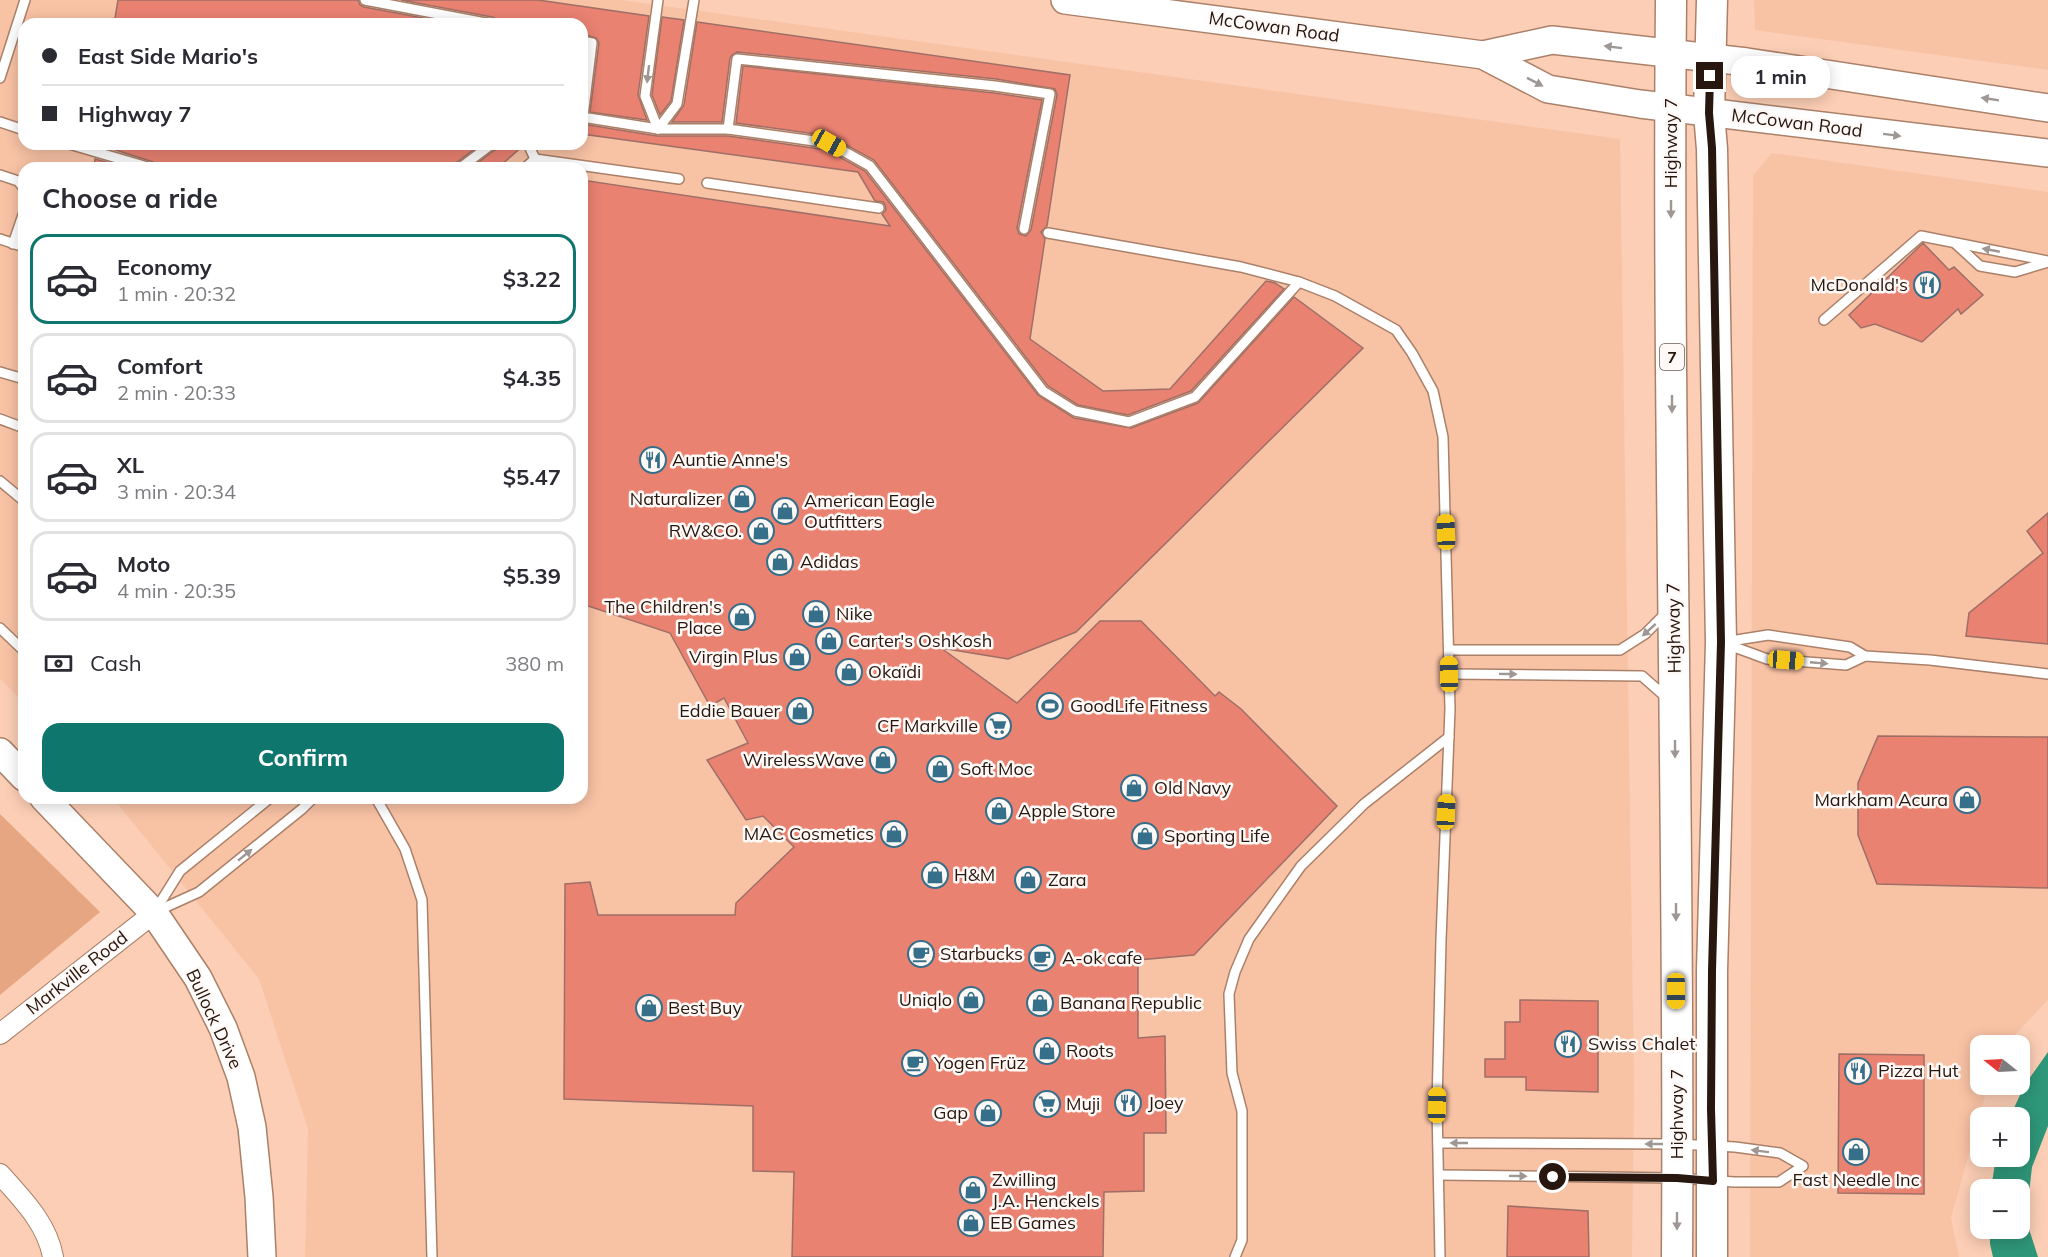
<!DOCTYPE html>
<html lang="en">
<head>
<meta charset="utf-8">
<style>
  :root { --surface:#fff; --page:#f2f2f3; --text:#2b2b33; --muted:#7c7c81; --line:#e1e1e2; --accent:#0f766e }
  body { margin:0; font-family:Mulish,sans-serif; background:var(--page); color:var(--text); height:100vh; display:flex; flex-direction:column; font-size:22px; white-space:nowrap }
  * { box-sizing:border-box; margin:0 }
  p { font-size:20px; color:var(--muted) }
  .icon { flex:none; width:33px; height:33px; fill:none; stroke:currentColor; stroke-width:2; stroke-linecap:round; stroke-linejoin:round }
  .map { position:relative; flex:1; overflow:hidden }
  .panel { position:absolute; left:18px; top:162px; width:570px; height:642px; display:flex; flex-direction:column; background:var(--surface); border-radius:18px; box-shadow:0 3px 15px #0003 }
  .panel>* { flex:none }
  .hud { position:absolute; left:18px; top:18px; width:570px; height:132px; border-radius:18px; box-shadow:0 3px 15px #0003; display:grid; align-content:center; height:132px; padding:0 24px; background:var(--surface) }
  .needle { width:39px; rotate:288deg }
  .controls { position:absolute; left:1970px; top:1035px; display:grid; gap:12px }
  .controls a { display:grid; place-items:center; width:60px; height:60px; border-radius:12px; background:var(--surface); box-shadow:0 3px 15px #0003; font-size:30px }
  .end { position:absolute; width:27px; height:27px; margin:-14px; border:8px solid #28170e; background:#fff; box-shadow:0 0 0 3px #fff }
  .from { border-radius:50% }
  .bubble { position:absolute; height:42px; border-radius:18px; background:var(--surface); box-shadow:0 3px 15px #0003; font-size:20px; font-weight:700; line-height:42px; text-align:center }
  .car { position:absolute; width:18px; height:36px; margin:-18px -9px; border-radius:8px; box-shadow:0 0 4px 2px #0007; background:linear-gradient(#f5c518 24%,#345 0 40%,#f5c518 0 76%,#345 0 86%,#f5c518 0) }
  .hud b { display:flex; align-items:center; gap:21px; height:57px; font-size:22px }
  .hud b+b { border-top:2px solid var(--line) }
  .hud i { width:15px; height:15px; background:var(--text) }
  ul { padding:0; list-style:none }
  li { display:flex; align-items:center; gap:18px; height:90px; margin:0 12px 9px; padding:0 12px; border:3px solid var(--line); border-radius:18px }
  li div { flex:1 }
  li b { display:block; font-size:22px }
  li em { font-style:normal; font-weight:700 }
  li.active { border-color:var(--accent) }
  li>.icon { width:54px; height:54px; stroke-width:1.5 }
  h2 { padding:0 24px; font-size:27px; line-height:72px }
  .pay { display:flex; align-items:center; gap:15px; height:66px; padding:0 24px; font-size:22px }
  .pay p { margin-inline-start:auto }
  .button { display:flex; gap:12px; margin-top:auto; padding:12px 24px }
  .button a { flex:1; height:69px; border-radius:18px; background:var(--accent); color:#fff; font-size:24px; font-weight:700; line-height:69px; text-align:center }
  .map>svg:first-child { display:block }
  .built { fill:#f8c2a5; fill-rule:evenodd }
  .green { fill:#e7a682 }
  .water { fill:#2f9779 }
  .building { fill:#ea8272; stroke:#9f6f67; stroke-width:1.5 }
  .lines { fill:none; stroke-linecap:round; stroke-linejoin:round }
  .lane-casing { stroke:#ab8069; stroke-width:12 }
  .street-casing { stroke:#ab8069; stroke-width:22 }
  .secondary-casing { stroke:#ab8069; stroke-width:30 }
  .primary-casing { stroke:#ab8069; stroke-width:33 }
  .lane { stroke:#fff; stroke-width:9 }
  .street { stroke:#fff; stroke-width:20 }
  .secondary { stroke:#fff; stroke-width:27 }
  .primary { stroke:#fff; stroke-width:30 }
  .oneway { fill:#9e9793 }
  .route { stroke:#28170e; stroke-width:8 }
  .labels { text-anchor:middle; stroke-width:5; stroke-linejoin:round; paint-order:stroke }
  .shield { fill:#fef9f6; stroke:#685b54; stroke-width:1.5 }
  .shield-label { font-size:16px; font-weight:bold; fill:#28170e }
  .street-label { font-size:18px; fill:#28170e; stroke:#fef9f6 }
  .poi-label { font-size:18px; fill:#28170e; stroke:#fef9f6; text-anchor:start }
</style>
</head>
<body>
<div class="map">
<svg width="2048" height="1257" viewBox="0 0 2048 1257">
  <rect width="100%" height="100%" fill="#fcceb5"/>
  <g class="built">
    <path d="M0,0h621l999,139 14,946 -2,172h-1327l3,-128 -49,-150 -146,-181h469v-630h-558v535l-24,-24zM24,24h558v120h-558z"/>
    <path d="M1754,0h294v70l-293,-40z"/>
    <path d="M1772,153l276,39v808l-43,45 -25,1v38l8,1 -37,133 8,39h-209l3,-1081z"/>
  </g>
  <path class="green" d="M0,814l100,98 -100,83z"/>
  <path class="water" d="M2048,1052v74l-16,41 -4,35 1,27 9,28h-45l-3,-13v-15l29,-1v-38l-28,-1 5,-32 23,-1v-38l-9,-1 14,-31z"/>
  <g class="building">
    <path d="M118,0h240l2,5 4,2 91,17h-341z"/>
    <path d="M401,0h137l111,16 -11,79 9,25 -57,-8 9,-69 -3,-5 -14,-4v-10h-84l-2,-5 -4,-2z"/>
    <path d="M662,17l22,3 -13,81 -11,14 -8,-20z"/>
    <path d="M697,22l373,53 -23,151 -6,6 4,7 -15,100 73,52 67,-2 96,-108 9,2 9,6 -93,102 -63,24 -50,-10 -30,-19 -174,-226 -44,-24 -94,-13 7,-57 251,27 48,7 -25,128 2,6 7,2 5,-6 26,-135 -2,-6 -59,-10 -259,-27 -5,3 -2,3 -8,64h-50l12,-17z"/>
    <path d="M582,124l75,12h71l99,14 38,21 173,224 36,23 57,10 67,-25 96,-106 69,51 -287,284 -68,27 -67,-11 76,55 83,-82h41l74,75 4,-4 22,17 96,97 -143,149 -56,5v78l27,-2 1,97h-22v58l-40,1 -1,65h-311l2,-85 -41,-1v-65l-189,-7 1,-215 25,-2 8,33h137l1,-12 58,-56 -31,-31 -17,4 -39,-60 41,-17 -24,-45 -14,8 -40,-73 -88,-29v-424l308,46 -8,-12 4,-4 -1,-5 -2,-3 -8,-1 -17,-29 -276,-38z"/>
    <path d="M97,144h384l-25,19 -3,5h-295l-5,-6z"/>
    <path d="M499,144h26l-27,24h-27l25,-19z"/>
    <path d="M95,159l32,9h-33z"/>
    <path d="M1923,243l26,27 5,-3 29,28 -22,19 -3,-5 -36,33 -47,-18 -14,4 -12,-13z"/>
    <path d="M2048,513v131l-82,-8 3,-23 74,-60 -16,-22z"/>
    <path d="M1878,736l170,1v151l-171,-4 -19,-49v-52z"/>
    <path d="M1520,1000l78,1v91l-72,-2v-13h-41v-18h20v-37h15z"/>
    <path d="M1839,1054l85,1v139l-86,-1z"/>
    <path d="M1508,1206l80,5 1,46h-82z"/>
  </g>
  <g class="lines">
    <defs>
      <g id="lane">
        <path d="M365,0l126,24"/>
        <path d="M582,41l10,2 -9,74"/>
        <path d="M0,78l25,-78"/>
        <path d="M582,117l76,12h70l101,14 41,23 173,225 32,20 54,11 66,-25 104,-115"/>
        <path d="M0,122l24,8"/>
        <path d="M658,129l19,-25 17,-104"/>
        <path d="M658,129l-13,-33 13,-96"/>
        <path d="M728,129l9,-70 258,27 55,8 -26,135"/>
        <path d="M69,144l82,24"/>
        <path d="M530,148l5,11"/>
        <path d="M535,159l144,20"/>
        <path d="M460,168l32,-24"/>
        <path d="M525,168l10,-9"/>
        <path d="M0,175l18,6 6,7"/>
        <path d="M707,183l172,25"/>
        <path d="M1048,233l193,34 58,15 36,14 61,34 16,23 21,38 10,46 7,272 -9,231 -4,165 3,152"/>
        <path d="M0,239l24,8"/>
        <path d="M13,244l11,-32"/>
        <path d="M1956,244l24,22 35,6 33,-10"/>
        <path d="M1824,320l97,-84 127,25"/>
        <path d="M0,372l24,7"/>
        <path d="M0,419l24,9"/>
        <path d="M0,481l24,20"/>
        <path d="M0,628l24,23"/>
        <path d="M1724,642l44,-7 82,12 15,9"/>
        <path d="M1726,644l41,15 79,6 19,-9 65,4 118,14"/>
        <path d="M1449,650h171l25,-16 22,-22"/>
        <path d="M1450,674l192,2 25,22"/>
        <path d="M376,798l29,51 17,51 10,357"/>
        <path d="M155,911l25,-40 90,-73"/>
        <path d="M155,912l44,-20 103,-83 11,-11"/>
        <path d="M1438,1143l239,1 58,3 45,6 23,13 -24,16h-45l-57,-4 -238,-3"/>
        <path d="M1235,1257l7,-17v-129l-10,-38 -3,-79 6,-22 14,-33 52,-73 63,-62 85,-67"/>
      </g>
      <g id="street">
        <path d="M0,1034l154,-121"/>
        <path d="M0,1174c22,25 47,49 53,83"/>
      </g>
      <g id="secondary">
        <path d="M1065,0l418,55 65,34 92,15 408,49"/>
        <path d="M1483,55l69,-15 195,22 301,46"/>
        <path d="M0,752l24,25"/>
        <path d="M44,798l110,115 44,65 25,50 18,49 11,50 7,70 3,60"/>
      </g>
      <g id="primary">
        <path d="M1671,0c-4,419 9,838 6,1257"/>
        <path d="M1712,0l-3,113 3,36 9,493 -9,329v286"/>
      </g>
    </defs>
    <use href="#lane" class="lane-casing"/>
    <use href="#street" class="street-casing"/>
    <use href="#secondary" class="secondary-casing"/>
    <use href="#primary" class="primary-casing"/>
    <use href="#lane" class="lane"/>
    <use href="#street" class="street"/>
    <use href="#secondary" class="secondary"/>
    <use href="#primary" class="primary"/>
  </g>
  <defs><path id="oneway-solid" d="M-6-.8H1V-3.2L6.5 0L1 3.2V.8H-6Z" transform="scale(1.5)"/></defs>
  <g class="oneway">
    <use href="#oneway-solid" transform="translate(1613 47) rotate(-173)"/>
    <use href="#oneway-solid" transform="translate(648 74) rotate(97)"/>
    <use href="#oneway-solid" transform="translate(1535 82) rotate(27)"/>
    <use href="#oneway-solid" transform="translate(1990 99) rotate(-171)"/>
    <use href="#oneway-solid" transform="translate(1892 135) rotate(7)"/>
    <use href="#oneway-solid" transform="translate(1671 209) rotate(90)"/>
    <use href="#oneway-solid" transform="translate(1991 250) rotate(-169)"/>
    <use href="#oneway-solid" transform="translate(1672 404) rotate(90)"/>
    <use href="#oneway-solid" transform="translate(1649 630) rotate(138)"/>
    <use href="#oneway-solid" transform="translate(1819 663) rotate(5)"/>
    <use href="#oneway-solid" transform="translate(1508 674) rotate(1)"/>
    <use href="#oneway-solid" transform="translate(1675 749) rotate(90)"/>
    <use href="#oneway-solid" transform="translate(245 855) rotate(-39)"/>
    <use href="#oneway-solid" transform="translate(1676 912) rotate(90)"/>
    <use href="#oneway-solid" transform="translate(1459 1143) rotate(-180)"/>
    <use href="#oneway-solid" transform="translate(1654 1144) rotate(-180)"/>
    <use href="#oneway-solid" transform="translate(1760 1151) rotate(-173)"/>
    <use href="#oneway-solid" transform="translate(1518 1176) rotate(1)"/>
    <use href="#oneway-solid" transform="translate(1677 1221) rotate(90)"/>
  </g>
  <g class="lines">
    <path class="route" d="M1553,1177l124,1 36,3 -2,-72 1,-138 9,-329 -9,-494 -3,-35 1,-37"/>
  </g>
  <defs>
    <symbol id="restaurant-ring" viewBox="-11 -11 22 22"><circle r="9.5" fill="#fef9f6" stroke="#366f89" stroke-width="1.5"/><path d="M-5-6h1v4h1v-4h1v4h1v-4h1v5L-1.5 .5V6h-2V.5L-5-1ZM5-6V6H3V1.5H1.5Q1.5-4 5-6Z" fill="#366f89"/></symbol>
    <symbol id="shop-ring" viewBox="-11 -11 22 22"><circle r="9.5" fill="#fef9f6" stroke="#366f89" stroke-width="1.5"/><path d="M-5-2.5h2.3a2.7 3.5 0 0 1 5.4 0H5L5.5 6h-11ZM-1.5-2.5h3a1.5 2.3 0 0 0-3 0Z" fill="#366f89"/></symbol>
    <symbol id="stadium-ring" viewBox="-11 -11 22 22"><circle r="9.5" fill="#fef9f6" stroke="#366f89" stroke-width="1.5"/><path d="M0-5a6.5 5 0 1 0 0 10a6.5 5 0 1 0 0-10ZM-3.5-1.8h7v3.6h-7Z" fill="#366f89"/></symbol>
    <symbol id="supermarket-ring" viewBox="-11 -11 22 22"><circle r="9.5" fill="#fef9f6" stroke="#366f89" stroke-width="1.5"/><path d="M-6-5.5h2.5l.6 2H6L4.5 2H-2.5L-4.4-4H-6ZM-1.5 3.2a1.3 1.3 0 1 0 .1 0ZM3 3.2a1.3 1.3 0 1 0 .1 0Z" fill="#366f89"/></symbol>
    <symbol id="cafe-ring" viewBox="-11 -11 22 22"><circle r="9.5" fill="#fef9f6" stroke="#366f89" stroke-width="1.5"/><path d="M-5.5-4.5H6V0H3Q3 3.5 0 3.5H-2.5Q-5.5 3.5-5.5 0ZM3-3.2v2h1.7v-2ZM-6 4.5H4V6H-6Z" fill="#366f89"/></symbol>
  </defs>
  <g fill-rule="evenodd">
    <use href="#restaurant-ring" x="1912" y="270" width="30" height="30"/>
    <use href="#restaurant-ring" x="638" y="445" width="30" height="30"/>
    <use href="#shop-ring" x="727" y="484" width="30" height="30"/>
    <use href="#shop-ring" x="770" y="496" width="30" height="30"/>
    <use href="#shop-ring" x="746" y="516" width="30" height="30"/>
    <use href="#shop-ring" x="765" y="547" width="30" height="30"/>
    <use href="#shop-ring" x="801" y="599" width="30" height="30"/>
    <use href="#shop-ring" x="727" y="602" width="30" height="30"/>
    <use href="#shop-ring" x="814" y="626" width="30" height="30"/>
    <use href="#shop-ring" x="782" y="642" width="30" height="30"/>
    <use href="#shop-ring" x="834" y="657" width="30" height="30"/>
    <use href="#stadium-ring" x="1035" y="691" width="30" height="30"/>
    <use href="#shop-ring" x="785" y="696" width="30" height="30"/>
    <use href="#supermarket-ring" x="983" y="711" width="30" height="30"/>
    <use href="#shop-ring" x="868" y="745" width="30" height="30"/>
    <use href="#shop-ring" x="925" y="754" width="30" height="30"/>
    <use href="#shop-ring" x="1119" y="773" width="30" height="30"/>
    <use href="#shop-ring" x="1952" y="785" width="30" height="30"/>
    <use href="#shop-ring" x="984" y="796" width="30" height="30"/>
    <use href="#shop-ring" x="879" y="819" width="30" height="30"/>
    <use href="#shop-ring" x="1130" y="821" width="30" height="30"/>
    <use href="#shop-ring" x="920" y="860" width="30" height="30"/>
    <use href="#shop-ring" x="1013" y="865" width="30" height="30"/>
    <use href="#cafe-ring" x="906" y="939" width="30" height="30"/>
    <use href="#cafe-ring" x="1027" y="943" width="30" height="30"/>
    <use href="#shop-ring" x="956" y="985" width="30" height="30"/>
    <use href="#shop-ring" x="1025" y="988" width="30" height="30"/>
    <use href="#shop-ring" x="634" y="993" width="30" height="30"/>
    <use href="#restaurant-ring" x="1553" y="1029" width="30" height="30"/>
    <use href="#shop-ring" x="1032" y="1036" width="30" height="30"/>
    <use href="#cafe-ring" x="900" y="1048" width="30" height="30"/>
    <use href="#restaurant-ring" x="1843" y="1056" width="30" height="30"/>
    <use href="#restaurant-ring" x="1113" y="1088" width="30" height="30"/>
    <use href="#supermarket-ring" x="1032" y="1089" width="30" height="30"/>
    <use href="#shop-ring" x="973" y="1098" width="30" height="30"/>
    <use href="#shop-ring" x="1841" y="1137" width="30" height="30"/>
    <use href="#shop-ring" x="958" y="1175" width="30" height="30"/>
    <use href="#shop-ring" x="956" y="1208" width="30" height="30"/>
  </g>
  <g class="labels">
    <rect class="shield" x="1660" y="344" width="24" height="26" rx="4.5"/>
    <g class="shield-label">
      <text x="1672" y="363">7</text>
    </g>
    <g class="street-label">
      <text transform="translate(1274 27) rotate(8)" y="6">McCowan Road</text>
      <text transform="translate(1797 123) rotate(7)" y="6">McCowan Road</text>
      <text transform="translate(1671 143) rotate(-90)" y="6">Highway 7</text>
      <text transform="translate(1674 628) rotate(-91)" y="6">Highway 7</text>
      <text transform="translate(77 973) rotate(-38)" y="6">Markville Road</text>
      <text transform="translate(214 1019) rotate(65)" y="6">Bullock Drive</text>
      <text transform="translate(1677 1114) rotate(-90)" y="6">Highway 7</text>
    </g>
    <g class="poi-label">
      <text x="1908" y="291" text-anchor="end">McDonald's</text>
      <text x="672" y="466">Auntie Anne's</text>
      <text x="722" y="505" text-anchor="end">Naturalizer</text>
      <text x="804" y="507">American Eagle<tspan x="804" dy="21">Outfitters</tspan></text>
      <text x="742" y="537" text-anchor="end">RW&amp;CO.</text>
      <text x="800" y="568">Adidas</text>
      <text x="722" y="613" text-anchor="end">The Children's<tspan x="722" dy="21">Place</tspan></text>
      <text x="836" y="620">Nike</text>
      <text x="848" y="647">Carter's OshKosh</text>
      <text x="778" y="663" text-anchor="end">Virgin Plus</text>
      <text x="868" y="678">Okaïdi</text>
      <text x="1070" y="712">GoodLife Fitness</text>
      <text x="780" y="717" text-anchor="end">Eddie Bauer</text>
      <text x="978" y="732" text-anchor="end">CF Markville</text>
      <text x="864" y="766" text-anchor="end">WirelessWave</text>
      <text x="960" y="775">Soft Moc</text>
      <text x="1154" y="794">Old Navy</text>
      <text x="1948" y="806" text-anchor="end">Markham Acura</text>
      <text x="1018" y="817">Apple Store</text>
      <text x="874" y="840" text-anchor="end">MAC Cosmetics</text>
      <text x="1164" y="842">Sporting Life</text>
      <text x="954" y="881">H&amp;M</text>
      <text x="1048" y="886">Zara</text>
      <text x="940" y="960">Starbucks</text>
      <text x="1062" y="964">A-ok cafe</text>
      <text x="952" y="1006" text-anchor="end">Uniqlo</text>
      <text x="1060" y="1009">Banana Republic</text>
      <text x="668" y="1014">Best Buy</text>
      <text x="1588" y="1050">Swiss Chalet</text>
      <text x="1066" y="1057">Roots</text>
      <text x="934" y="1069">Yogen Früz</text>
      <text x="1878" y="1077">Pizza Hut</text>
      <text x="1148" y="1109">Joey</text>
      <text x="1066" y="1110">Muji</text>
      <text x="968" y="1119" text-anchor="end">Gap</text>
      <text x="992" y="1186">Zwilling<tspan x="992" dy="21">J.A. Henckels</tspan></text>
      <text x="1856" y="1186" text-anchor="middle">Fast Needle Inc</text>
      <text x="990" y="1229">EB Games</text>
    </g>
  </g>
</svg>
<div class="controls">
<a><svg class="needle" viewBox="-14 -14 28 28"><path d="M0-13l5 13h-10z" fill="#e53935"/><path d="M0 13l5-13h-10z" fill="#7c7c81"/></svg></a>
<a>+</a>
<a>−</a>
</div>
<i class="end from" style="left:1553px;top:1177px"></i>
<i class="end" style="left:1710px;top:76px"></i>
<div class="bubble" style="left:1731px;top:56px;width:99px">1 min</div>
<i class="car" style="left:829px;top:143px;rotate:119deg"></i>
<i class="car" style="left:1446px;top:532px;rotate:358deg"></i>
<i class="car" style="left:1786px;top:660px;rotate:94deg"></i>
<i class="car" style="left:1449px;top:674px;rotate:359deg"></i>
<i class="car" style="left:1446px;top:812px;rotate:3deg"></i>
<i class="car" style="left:1676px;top:991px;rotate:180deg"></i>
<i class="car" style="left:1437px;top:1105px;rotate:1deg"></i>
<div class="hud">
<b><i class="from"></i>East Side Mario's</b>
<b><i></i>Highway 7</b>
</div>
<section class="panel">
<h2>Choose a ride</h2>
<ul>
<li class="active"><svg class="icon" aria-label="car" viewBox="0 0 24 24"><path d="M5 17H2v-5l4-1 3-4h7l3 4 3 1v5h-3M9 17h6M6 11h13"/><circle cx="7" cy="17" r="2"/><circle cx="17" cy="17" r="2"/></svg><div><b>Economy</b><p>1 min · 20:32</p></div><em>$3.22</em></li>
<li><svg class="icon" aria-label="car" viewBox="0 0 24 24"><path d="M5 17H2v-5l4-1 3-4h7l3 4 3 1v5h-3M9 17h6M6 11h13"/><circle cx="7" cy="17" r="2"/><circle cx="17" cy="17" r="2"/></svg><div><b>Comfort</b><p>2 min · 20:33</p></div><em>$4.35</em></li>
<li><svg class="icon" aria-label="car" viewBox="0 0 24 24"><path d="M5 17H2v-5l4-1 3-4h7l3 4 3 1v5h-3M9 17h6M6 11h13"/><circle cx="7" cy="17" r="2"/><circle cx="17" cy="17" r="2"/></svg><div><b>XL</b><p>3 min · 20:34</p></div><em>$5.47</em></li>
<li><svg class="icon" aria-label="car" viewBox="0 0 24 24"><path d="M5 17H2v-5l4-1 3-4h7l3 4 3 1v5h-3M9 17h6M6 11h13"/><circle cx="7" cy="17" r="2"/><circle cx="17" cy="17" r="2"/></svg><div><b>Moto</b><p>4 min · 20:35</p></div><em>$5.39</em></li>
</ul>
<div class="pay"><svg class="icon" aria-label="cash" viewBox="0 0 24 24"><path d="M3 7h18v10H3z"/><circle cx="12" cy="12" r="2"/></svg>Cash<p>380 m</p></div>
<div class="button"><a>Confirm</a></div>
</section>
</div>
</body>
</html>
